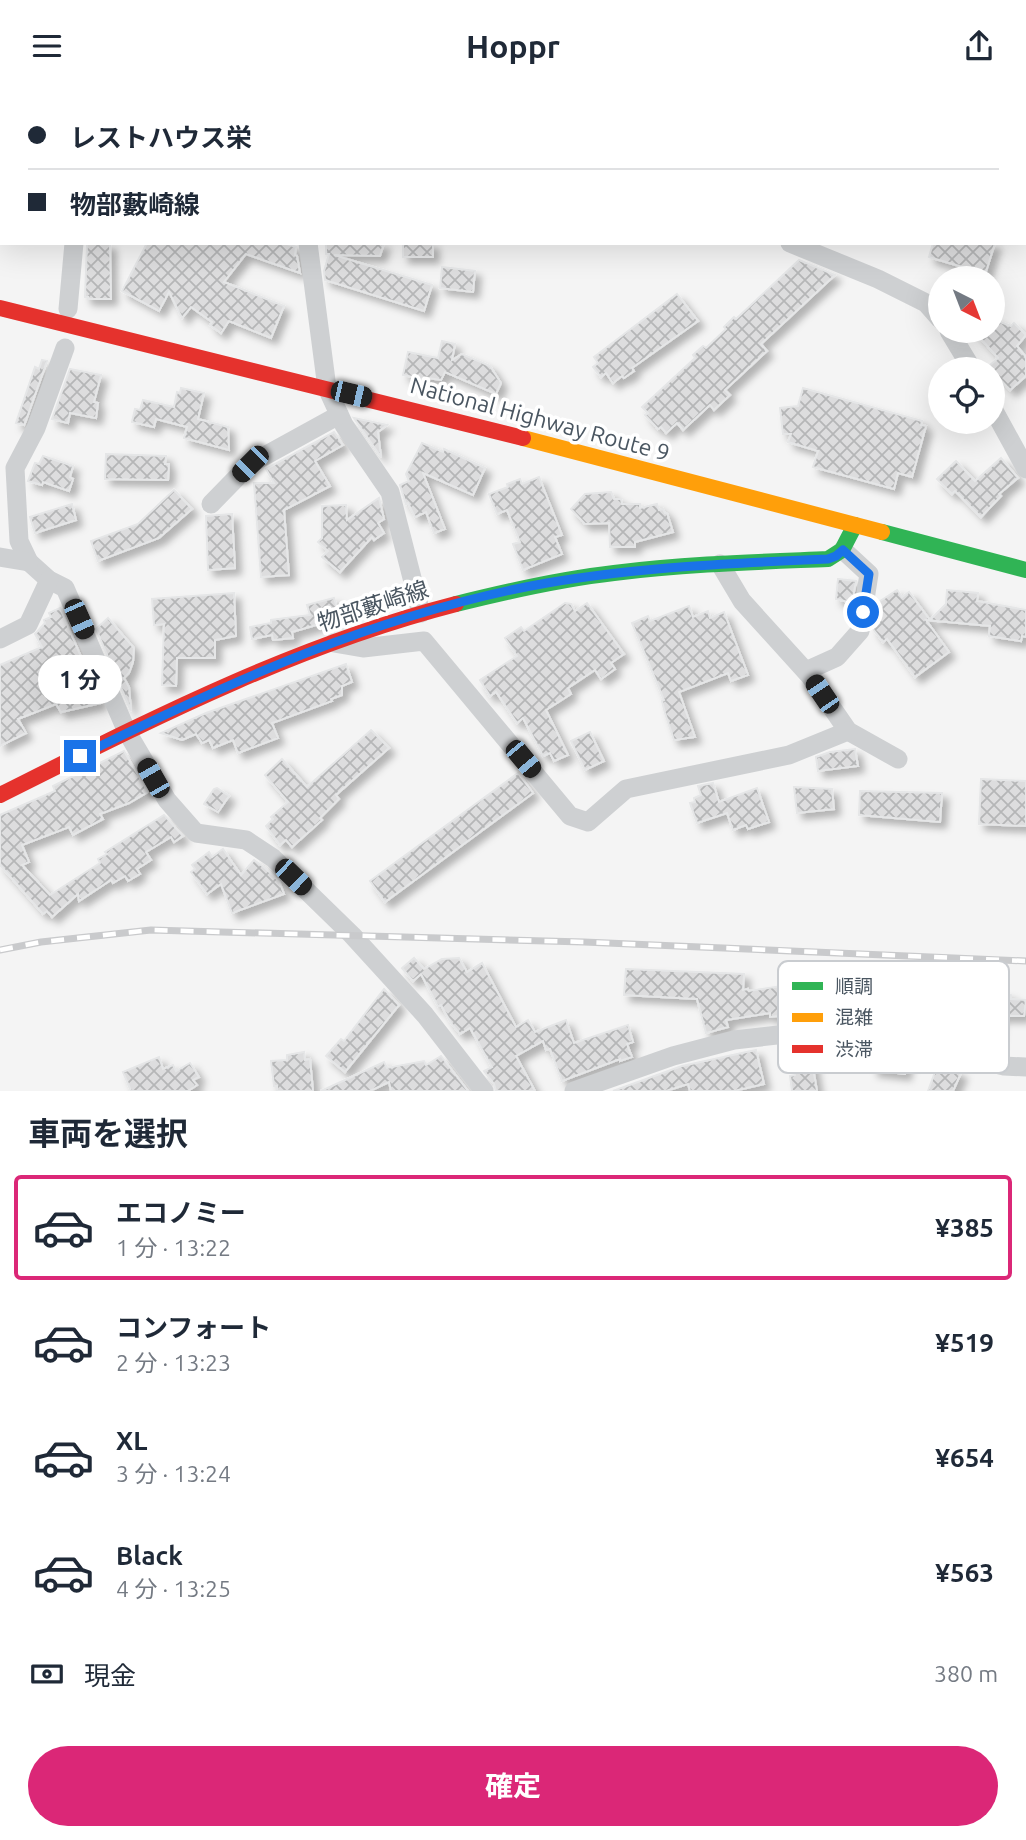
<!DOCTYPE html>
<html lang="ja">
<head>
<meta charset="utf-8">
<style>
  :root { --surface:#fff; --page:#f2f2f3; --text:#1f2937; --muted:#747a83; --line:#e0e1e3; --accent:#db2777 }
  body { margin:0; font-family:Ubuntu,"Noto Sans JP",sans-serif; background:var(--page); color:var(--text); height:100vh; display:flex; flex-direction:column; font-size:26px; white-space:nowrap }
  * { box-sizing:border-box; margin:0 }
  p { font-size:23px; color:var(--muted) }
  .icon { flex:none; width:38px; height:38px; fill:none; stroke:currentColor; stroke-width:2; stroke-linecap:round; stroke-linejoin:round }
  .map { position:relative; height:1000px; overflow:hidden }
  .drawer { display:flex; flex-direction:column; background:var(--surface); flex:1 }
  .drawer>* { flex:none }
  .banner { position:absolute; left:0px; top:0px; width:1027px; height:154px; box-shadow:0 7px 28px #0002; display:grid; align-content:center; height:154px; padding:0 28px; background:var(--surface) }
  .needle { width:46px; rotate:138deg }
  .buttons { position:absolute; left:928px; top:175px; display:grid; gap:14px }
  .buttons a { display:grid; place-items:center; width:77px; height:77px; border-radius:50%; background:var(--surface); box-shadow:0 7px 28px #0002; font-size:35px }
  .end { position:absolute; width:32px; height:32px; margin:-16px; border:9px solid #1a73e8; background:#fff; box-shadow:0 0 0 4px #fff }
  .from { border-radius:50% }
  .bubble { position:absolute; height:49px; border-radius:24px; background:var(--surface); box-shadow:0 7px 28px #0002; font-size:23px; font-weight:700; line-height:49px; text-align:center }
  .car { position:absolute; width:21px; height:42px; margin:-21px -10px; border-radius:9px; box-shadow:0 0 5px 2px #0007; background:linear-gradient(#222 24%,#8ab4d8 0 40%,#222 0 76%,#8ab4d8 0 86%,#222 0) }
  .banner b { display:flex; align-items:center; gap:24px; height:66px; font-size:26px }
  .banner b+b { border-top:2px solid var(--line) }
  .banner i { width:18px; height:18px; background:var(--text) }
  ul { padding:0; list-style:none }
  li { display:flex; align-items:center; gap:21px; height:105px; margin:0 14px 10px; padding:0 14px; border:4px solid transparent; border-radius:7px }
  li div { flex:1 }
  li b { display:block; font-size:26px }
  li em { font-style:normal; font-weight:700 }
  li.current { border-color:var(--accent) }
  li>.icon { width:63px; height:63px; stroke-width:1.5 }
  h2 { padding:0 28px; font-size:32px; line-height:84px }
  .pay { display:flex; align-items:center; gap:18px; height:77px; padding:0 28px; font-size:26px }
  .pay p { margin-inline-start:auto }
  .button { display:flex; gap:14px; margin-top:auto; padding:14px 28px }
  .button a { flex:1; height:80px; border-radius:42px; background:var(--accent); color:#fff; font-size:28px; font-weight:700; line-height:80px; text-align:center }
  header { display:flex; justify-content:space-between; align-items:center; height:91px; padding:0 28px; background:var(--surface); font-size:32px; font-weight:700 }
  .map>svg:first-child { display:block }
  .building { fill:url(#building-cross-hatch); stroke:#e5e6e7; stroke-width:2; filter:url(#shadow) }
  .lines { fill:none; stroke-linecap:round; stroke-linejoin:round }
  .street { stroke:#ced0d2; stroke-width:19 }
  .fast { stroke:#30b455; stroke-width:16 }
  .slow { stroke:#ff9f0a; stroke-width:16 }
  .jam { stroke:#e5322d; stroke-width:16 }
  .rail-casing { stroke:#c9cacc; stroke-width:7 }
  .rail { stroke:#fff; stroke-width:4.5; stroke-dasharray:13; stroke-linecap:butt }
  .route { stroke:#1a73e8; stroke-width:9 }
  .labels { text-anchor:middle; stroke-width:7; stroke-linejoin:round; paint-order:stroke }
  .street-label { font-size:23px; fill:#4a5661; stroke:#fff }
  .key { fill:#fff; stroke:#c9ccd0; stroke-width:2 }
  .key-label { font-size:19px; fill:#4a5661 }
</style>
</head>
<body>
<header><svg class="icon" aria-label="menu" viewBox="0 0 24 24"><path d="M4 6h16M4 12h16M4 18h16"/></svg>Hoppr<svg class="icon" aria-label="share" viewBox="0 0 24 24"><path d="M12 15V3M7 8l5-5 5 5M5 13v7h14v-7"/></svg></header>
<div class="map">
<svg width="1026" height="1000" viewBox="0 0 1026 1000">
  <defs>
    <pattern id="building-cross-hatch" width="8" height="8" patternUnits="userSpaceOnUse" patternTransform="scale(1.75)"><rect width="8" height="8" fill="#ddddde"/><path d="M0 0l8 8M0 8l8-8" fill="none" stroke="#b5b6b7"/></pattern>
    <filter id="shadow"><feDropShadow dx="6" dy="6" stdDeviation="3.5" flood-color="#0004"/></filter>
  </defs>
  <rect width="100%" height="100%" fill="#f4f4f4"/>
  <g class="building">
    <path d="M147,152h137l12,4 -1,8 2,1 3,17 -54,-19 -22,28 60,24 -13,32 -42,-17 -8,12 -11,-8 2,-3 -21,-15 -9,11 -13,-26 -10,19 -37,-20z"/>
    <path d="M326,152h58l-4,13 -46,-1 98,30 -8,26 -99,-31 -1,-9 5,-17h-3z"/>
    <rect x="403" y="152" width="30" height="14"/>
    <path d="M933,152h62l-11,35 -17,-2 2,-7 -40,-12z"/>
    <path d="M87,153h23l1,55h-23v-2h-3z"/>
    <path d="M799,169l36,15 -74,69 6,7 -42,39 5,5 -16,15 -4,-5 -27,25 -6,-7 -11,10 -5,-6 -3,2 -13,-14 3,-2 -6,-6 53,-49 -2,-3 10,-9 3,2 20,-19 -2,-2 10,-10 2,2z"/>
    <path d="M442,176l33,4 -2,21 -33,-4z"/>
    <path d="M677,203l21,27 -66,47 2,3 -10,7 -2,-2 -9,7 -7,-10 -5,4 -8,-10 5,-4 -4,-6z"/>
    <path d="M992,228l19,7 3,-3 12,12 -9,11 9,11v19l-16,14 -13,-14 -2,1 -3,-3v-5l-5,-1 11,-10 -24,-27h18z"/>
    <path d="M442,250l13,3 -3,16 10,-6 28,12 11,17 -5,11 -51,-22 -4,8 -14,-2v2l-24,-5 5,-23 30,6z"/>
    <path d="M42,269l5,1 -22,62 -1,2 -8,-2 19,-56 4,2z"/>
    <path d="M70,278l31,6 -7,27 4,1 -2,15 -26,-5 -2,10 -16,-4z"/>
    <path d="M181,297l23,5 -6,26 30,8 1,23 -45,-12 3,-11 -31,-8 -2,8 -22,-5 3,-13 5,1 3,-10 31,7 3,-15 3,1z"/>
    <path d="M803,297l119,33 -1,4 5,1 -14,51 -14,-4 -4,16 -81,-22 5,-16 -30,-9 3,-8h-8l-3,-26 18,-2z"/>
    <path d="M354,327l33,7 -9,7 3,25z"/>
    <path d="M334,341l9,13 -28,16 15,25 -46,24 5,65 -28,2 -7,-94h20l-8,-14z"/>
    <path d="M422,352l21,9 1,-3 41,19 -12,27 -50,-22 22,56 -11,4 -8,-21 -11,5 -7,-14 -2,1 -6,-19 9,-4 -3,-7z"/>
    <path d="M106,363l60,2 -1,8h4l-1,16 -63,-1z"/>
    <path d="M43,365l30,10 -3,11 3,2 -4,12 -26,-9 -1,3 -14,-4 7,-18 4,1z"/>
    <path d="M1001,367l17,20 -19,16 2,2 -20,21 -26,-26 -3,3 -15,-15 19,-18 19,20z"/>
    <path d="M539,386l23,58 -7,2 7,17 -39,16 -10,-26 7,-2 -13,-32 -10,4 -8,-20 19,-7 -1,-3 13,-5 2,5z"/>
    <path d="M174,399l18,19 -33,29 -61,23 -7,-20 47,-17z"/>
    <path d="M611,401l3,7h7l1,5h18v4l17,-4 2,6 4,-1 2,4h2l6,19 -38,10v5h-25l-1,-24 -24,1 -14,-15 14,-15z"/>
    <path d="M379,407l5,21 -6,4 6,10 -10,7 -2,-3 -32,35 -18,-15 6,-6 -10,-9 4,-4v-32l24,-1 1,15z"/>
    <path d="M72,413l4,16 -41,13 -5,-16z"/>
    <path d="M232,423l3,54 -27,2 -2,-54z"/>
    <path d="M838,488l18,2 -4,22 -16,-4z"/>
    <path d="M897,499l5,7 7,-5 21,28 16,-16 1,-14 31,3 -1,8 49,9v27l-4,-1 -1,5 -20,-3 -12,-2 1,-10 -64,-6 23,32 -34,25 -28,-38 -4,3 -10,-13 4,-26z"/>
    <path d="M234,502l2,43 -21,4v18h-38l-1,28 -14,-1 2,-61 -10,1 -2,-26z"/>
    <path d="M334,507l6,20 -48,14 1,6 -20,2 -1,-5 -20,4 -2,-12 21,-4v-3l39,-5 -3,-10z"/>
    <path d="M565,512l6,1 4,7 12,-8 37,51 -13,9 4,6 -14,10 -6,-9 -27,18 3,6 -25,16 22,45 -14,6 -4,-8 -7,3 -20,-38 -6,5 -21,-31 -6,4 -10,-16 37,-24 -12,-18 16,-11 3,4z"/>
    <path d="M689,515l4,11 15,-6 2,7 14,-6 24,63 -17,6 -3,-8 -49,19 16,45 -21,3 -9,-27 -3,-12 2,-1 -32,-77 16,-7 2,5z"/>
    <path d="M60,517l41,95 -40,9 -5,-8 -38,15 8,14 -26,13v-81l42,-18 -7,-13 10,-11 -1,-3 7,-3 -2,-4z"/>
    <path d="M108,527l26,30 -1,14 -4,11 -5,5 5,9 2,24 -35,-82z"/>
    <path d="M346,573l6,18 -10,4v9l-11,4 1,2 -60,22 6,15 -40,15 -5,-13 -20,8 -4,-8 -7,3 -6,-9 -14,6 -21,-7 45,-20z"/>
    <path d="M371,639l18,18 -53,47 3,4 -19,19 2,2 -30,27 -6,-7 -6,5 -14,-19 7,-7 -2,-2 17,-15 -23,-27 17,-16 25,28z"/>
    <path d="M590,641l14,29 -19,9 -14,-29z"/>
    <path d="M855,658l3,17 -40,5 -2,-14 14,-5z"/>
    <path d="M124,660l24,41 -19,11 -29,11 3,5 -30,16 -4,-8 -47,18 7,17 -7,3 28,30 50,-32 -2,-4 9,-5 -2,-2 59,-37 19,21 -9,6 -3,-5 -25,15 5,8 -14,9 3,5 -12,7 -3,-5 -12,7 -2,-3 -32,21 -1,-7 -26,23 -5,-6 -4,3 -43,-49v-50l55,-24 -2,-5z"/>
    <path d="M518,682l15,20 -148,109 -15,-21z"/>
    <path d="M981,688l45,2v45l-47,-2z"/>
    <path d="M713,692l6,19 38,-14 12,34 -21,7 -2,-4 -13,5 -6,-17 -30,10 -7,-20 5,-1 -1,-4 7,-3 -3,-9z"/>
    <path d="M794,696l38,2 2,20 -37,4z"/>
    <path d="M217,697l12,8 -11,16 -14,-8 10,-15z"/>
    <path d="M860,700l82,2 -2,29 -81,-7z"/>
    <path d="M223,758l18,26 13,-15 11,8 14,13 5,13 -52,19 -11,-29 -14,10 -16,-22 4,-3 -3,-4 17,-13 3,5z"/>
    <path d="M414,867l10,11 18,-10 17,-1 8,14 15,-9 34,64 12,-7 7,12 31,-12 8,23 54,-18 5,17 -6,2 5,13 -12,4v-2l-58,22 -12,-32 -4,1 -3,-9 -27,15 19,35h-39l-2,-7 -10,-13 8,-4 -22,-39 -10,6 -9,-11 -10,-18 -3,1 -17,-32 -8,7 -11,-13z"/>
    <path d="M626,878l118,5 -1,16 5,-1 1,2 33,-5 1,-10 40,3h87v3l59,2v3l42,8v4l15,1 -2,16h-25l-4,32 -14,-2 1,-4 -12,-1 3,-30 -49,-3 -1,15 -16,-1v-3l-26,-2 -83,-3 -28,3v-4l-44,7 2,7 -22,6 -9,-34 -73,-4z"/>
    <path d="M384,898l15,16 -54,67 -19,-16 15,-17 3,2z"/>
    <path d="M809,953l8,47h-25l-2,-15 5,-1 -4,-29z"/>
    <path d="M874,956l33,8 -2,19 -33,-4z"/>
    <path d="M756,959l8,34 -30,7h-44l-2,-7 -22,7h-53l69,-25z"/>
    <path d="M304,961l1,8 5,-1 3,32h-36v-5h-3l-3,-25 16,-1v-5z"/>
    <path d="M441,965l27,35h-77l-2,-9 -19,9h-49l63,-29 3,6 37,-7 2,4z"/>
    <path d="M159,966l4,12 10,-4 3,6 14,-8 9,14 -6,3 4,5 -9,6h-57l-8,-19z"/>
    <path d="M938,973l23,9 -8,18h-25z"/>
  </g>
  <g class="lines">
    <g class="street">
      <path d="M38,0l2,2"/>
      <path d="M302,0v2"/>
      <path d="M308,152l19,145 17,37 46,67 31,121"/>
      <path d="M790,152l88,36 48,24 14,16"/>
      <path d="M68,218l6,-66"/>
      <path d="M949,240l23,38"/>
      <path d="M65,257l-29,80 -21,40 4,73 10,21 20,18 16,8 62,144 40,68 29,33 50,7 27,18 79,77 73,80 59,76"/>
      <path d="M992,316l34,62"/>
      <path d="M211,413l39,-40 89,-49"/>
      <path d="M0,466l29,5"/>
      <path d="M720,473l22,37 68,75 38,55 50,28"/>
      <path d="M0,548l28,-14 21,-45"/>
      <path d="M334,552l29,5 61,-7 146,175 18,6 38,-33 163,-34 59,-24"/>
      <path d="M806,580l31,-14 23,-26 9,-57 -26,-24"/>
      <path d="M574,1000l99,-35 61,-16 79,-9 58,3 133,32 22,1"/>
    </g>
    <g class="fast">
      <path d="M882,441l144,38"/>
      <path d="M456,513c52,-13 105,-25 158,-31 71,-9 143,-11 214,-14l14,-9 13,-25"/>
    </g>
    <path class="slow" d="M523,347l359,94"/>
    <g class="jam">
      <path d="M0,217l523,130"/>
      <path d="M0,704c150,-75 293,-149 456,-191"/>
    </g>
    <defs>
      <path id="rail" d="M0,859l41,-8 110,-12 433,12 442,19"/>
    </defs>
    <use href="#rail" class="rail-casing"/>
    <use href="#rail" class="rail"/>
  </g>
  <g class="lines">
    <path class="route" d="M80,665c149,-74 302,-144 467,-173 93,-16 187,-20 281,-24l8,-3 7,-6 26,24 -6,38"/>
  </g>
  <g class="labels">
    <g class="street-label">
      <text transform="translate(540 328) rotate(15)" y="8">National Highway Route 9</text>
      <text transform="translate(373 515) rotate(-18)" y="8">物部藪崎線</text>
    </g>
  </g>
  <rect x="778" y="870" width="231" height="112" rx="10" class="key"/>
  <rect x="792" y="891" width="31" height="8" fill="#30b455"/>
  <rect x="792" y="922" width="31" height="9" fill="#ff9f0a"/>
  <rect x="792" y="954" width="31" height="8" fill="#e5322d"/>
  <g class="key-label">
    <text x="835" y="902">順調</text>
    <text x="835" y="933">混雑</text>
    <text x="835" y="965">渋滞</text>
  </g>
</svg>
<div class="buttons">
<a><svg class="needle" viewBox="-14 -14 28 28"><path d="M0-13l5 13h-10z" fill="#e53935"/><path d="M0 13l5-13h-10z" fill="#747a83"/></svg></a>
<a><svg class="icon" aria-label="locate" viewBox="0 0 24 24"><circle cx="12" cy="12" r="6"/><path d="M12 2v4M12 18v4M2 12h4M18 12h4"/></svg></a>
</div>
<i class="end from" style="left:863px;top:521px"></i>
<i class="end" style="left:80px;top:665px"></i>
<div class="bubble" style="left:38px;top:564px;width:84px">1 分</div>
<i class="car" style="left:351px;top:303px;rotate:103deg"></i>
<i class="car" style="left:250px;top:373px;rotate:225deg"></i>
<i class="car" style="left:79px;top:528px;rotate:156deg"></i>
<i class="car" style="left:822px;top:603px;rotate:326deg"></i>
<i class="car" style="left:523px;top:668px;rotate:140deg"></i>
<i class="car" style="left:153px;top:687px;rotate:330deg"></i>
<i class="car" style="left:293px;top:786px;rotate:134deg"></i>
<div class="banner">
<b><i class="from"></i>レストハウス栄</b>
<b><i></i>物部藪崎線</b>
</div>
</div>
<section class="drawer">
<h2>車両を選択</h2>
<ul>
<li class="current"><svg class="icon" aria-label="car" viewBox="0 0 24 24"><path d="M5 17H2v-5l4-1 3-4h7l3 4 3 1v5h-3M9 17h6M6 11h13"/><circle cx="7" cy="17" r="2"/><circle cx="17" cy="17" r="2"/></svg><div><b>エコノミー</b><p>1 分 · 13:22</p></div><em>¥385</em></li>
<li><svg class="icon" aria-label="car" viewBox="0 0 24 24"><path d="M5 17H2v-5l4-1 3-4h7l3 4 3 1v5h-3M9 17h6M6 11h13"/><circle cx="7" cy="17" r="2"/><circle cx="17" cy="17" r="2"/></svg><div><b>コンフォート</b><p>2 分 · 13:23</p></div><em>¥519</em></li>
<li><svg class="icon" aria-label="car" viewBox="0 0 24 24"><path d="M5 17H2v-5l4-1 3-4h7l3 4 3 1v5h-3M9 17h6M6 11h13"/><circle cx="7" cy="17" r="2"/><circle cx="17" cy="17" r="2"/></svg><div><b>XL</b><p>3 分 · 13:24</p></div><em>¥654</em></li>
<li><svg class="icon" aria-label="car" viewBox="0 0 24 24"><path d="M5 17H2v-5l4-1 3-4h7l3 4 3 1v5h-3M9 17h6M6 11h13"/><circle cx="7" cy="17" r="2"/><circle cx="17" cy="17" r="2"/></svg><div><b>Black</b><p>4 分 · 13:25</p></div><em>¥563</em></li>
</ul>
<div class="pay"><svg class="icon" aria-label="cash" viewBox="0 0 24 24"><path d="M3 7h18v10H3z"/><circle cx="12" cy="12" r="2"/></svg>現金<p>380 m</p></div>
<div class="button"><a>確定</a></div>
</section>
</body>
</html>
